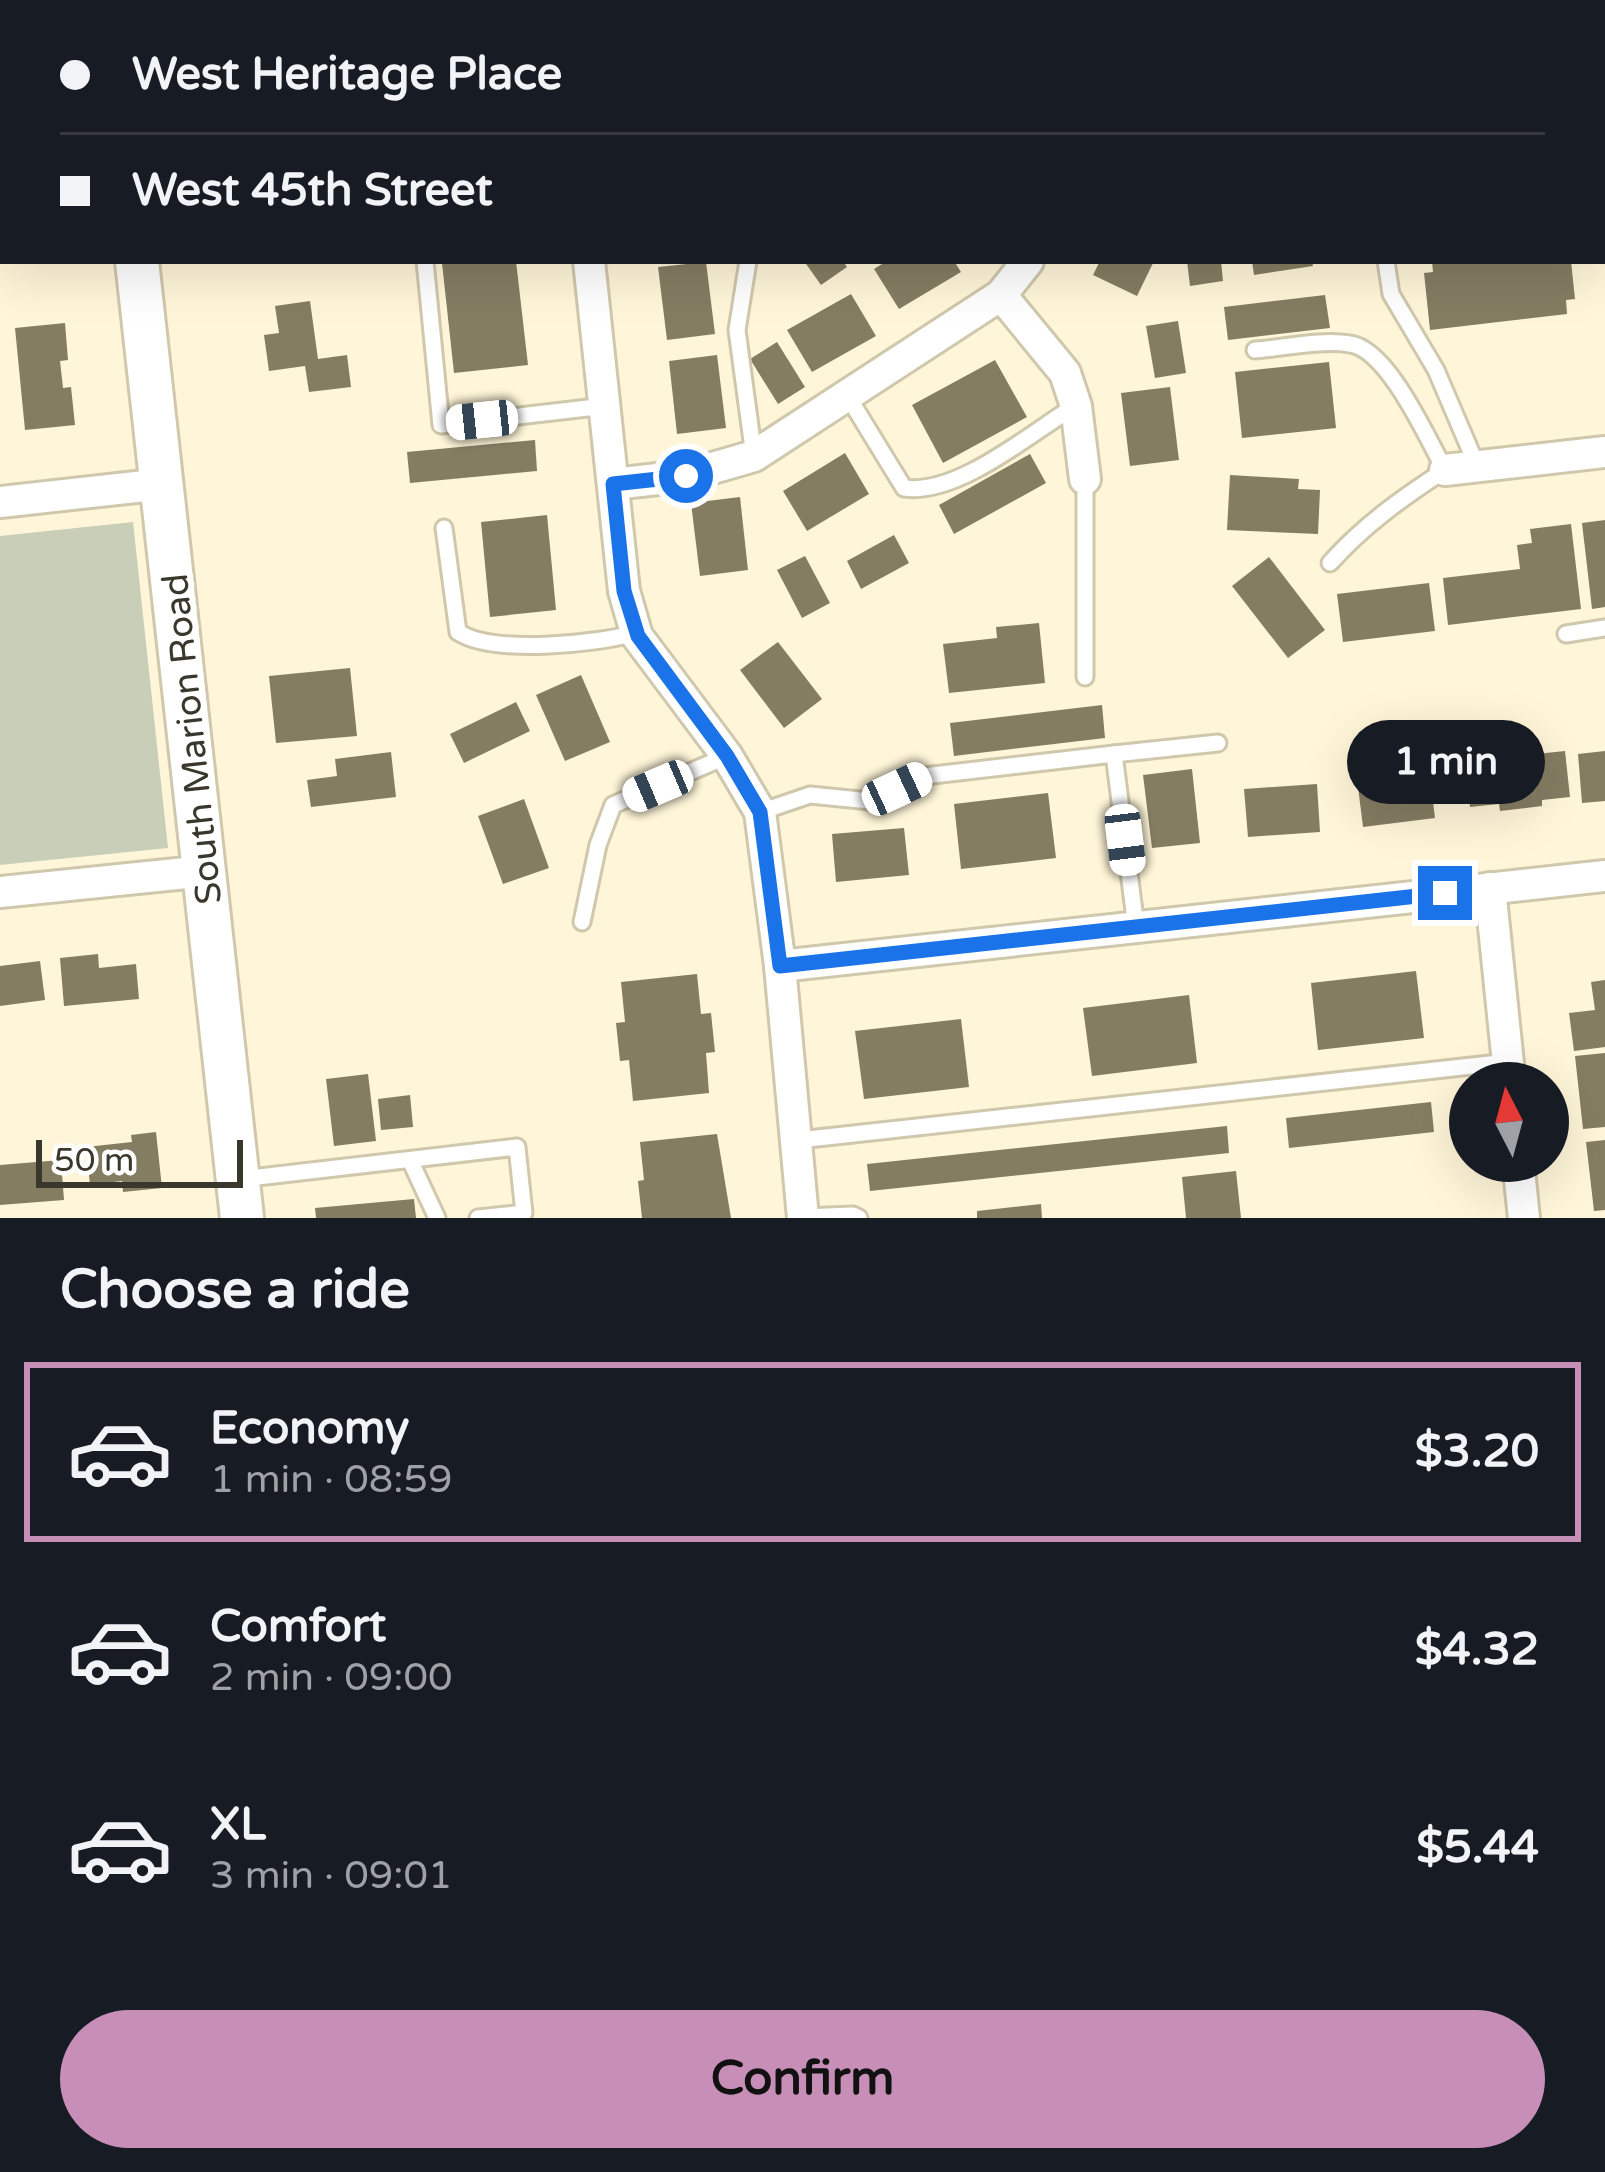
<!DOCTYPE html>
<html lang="en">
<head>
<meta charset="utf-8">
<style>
  :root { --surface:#171b24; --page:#20242c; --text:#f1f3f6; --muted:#9ea1a6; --line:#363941; --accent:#c78eb8 }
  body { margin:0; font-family:"Varela Round",sans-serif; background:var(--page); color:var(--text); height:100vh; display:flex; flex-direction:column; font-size:45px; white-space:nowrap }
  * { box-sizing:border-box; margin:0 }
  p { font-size:39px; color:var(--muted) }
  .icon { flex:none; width:66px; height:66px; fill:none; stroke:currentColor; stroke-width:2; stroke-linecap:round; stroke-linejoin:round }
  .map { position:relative; height:1218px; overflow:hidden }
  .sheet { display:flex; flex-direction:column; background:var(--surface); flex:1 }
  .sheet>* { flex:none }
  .guide { position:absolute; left:0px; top:0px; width:1605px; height:264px; box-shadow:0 12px 48px #0002; display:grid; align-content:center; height:264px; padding:0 60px; background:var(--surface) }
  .needle { width:78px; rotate:354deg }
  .fabs { position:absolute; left:1449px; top:1062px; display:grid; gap:24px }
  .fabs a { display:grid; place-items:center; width:120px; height:120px; border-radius:50%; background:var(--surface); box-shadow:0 12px 48px #0002; font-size:60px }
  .scale { position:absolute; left:36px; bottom:30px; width:207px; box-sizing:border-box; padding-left:12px; border:6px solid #3a372c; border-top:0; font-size:33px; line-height:42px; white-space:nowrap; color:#3a372c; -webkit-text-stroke:9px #fff; paint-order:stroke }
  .end { position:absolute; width:54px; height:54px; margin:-27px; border:15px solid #1a73e8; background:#fff; box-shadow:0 0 0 6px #fff }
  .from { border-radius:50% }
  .bubble { position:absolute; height:84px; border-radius:42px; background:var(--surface); box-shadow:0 12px 48px #0002; font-size:39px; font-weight:700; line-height:84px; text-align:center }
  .car { position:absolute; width:36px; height:72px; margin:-36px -18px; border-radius:15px; box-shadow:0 0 9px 3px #0007; background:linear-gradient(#fff 24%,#345 0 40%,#fff 0 76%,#345 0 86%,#fff 0) }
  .guide b { display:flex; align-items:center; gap:42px; height:114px; font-size:45px }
  .guide b+b { border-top:3px solid var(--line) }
  .guide i { width:30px; height:30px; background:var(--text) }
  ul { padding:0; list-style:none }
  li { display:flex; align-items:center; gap:36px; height:180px; margin:0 24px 18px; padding:0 36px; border:6px solid transparent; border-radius:0px }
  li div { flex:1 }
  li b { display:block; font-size:45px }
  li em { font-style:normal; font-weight:700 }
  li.selected { border-color:var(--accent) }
  li>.icon { width:108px; height:108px; stroke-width:1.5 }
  h2 { padding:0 60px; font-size:54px; line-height:144px }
  .primary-button { display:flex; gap:24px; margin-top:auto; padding:24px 60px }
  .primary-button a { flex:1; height:138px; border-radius:72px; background:var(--accent); color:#111; font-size:48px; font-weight:700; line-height:138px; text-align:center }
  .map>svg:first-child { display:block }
  .green { fill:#c8ceb8 }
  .building { fill:#857d62 }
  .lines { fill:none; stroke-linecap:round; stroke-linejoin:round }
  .lane-casing { stroke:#d0c8ac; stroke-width:21 }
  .street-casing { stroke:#d0c8ac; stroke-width:36 }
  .secondary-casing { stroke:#d0c8ac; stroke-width:48 }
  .lane { stroke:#fff; stroke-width:15 }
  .street { stroke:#fff; stroke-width:30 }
  .secondary { stroke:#fff; stroke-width:42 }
  .route { stroke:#1a73e8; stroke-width:15 }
  .labels { text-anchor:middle; stroke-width:12; stroke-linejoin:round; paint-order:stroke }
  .street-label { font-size:36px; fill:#3a372c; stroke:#fff }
</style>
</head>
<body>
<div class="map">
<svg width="1605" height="1218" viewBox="0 0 1605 1218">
  <rect width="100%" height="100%" fill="#fff6d9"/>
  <path class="green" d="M133,522l35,326 -168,17v-329z"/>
  <g class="building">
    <path d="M516,261l12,104 -74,8 -12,-110z"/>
    <path d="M804,261h39l4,6 -26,18z"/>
    <path d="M887,261h67l7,11 -62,37 -25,-40z"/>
    <path d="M1100,261h54l-17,35 -44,-21z"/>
    <path d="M1187,261h34l2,20 -33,5z"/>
    <path d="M1252,261h60l1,5 -59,9z"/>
    <path d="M1432,261h139l4,38 -9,1 1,14 -137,16 -6,-57 9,-1z"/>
    <path d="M706,262l9,72 -48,6 -9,-73z"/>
    <path d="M851,294l25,42 -64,36 -25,-42z"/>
    <path d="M1325,295l5,33 -102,12 -4,-33z"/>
    <path d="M310,301l8,58 29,-4 4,32 -42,5 -4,-26 -36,5 -5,-36 15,-2 -4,-27z"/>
    <path d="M1178,321l8,52 -31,5 -9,-52z"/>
    <path d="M65,323l3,37 -8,1 3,27 8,-1 4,38 -50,5 -10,-102z"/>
    <path d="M777,342l28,45 -27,17 -28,-45z"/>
    <path d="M717,355l9,73 -49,6 -8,-73z"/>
    <path d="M995,360l32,57 -84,46 -31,-58z"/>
    <path d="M1329,362l7,66 -94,10 -7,-66z"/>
    <path d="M1170,387l9,73 -49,6 -9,-73z"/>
    <path d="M535,440l2,31 -127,12 -3,-31z"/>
    <path d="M845,453l24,41 -62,37 -24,-40z"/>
    <path d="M1030,454l16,29 -92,51 -15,-29z"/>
    <path d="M1230,475l69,4 -1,10 22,1 -2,44 -91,-4z"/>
    <path d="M740,497l8,73 -48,6 -9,-73z"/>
    <path d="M547,515l9,95 -66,7 -9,-95z"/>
    <path d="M1605,520v87l-13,2 -10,-86z"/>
    <path d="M1571,524l10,85 -133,16 -5,-47 77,-9 -3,-24 15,-2 -2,-14z"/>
    <path d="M894,535l15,28 -48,26 -14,-28z"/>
    <path d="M805,556l25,47 -28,15 -25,-48z"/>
    <path d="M1269,557l56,73 -37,28 -56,-72z"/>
    <path d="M1429,583l6,48 -92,11 -6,-48z"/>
    <path d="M1039,623l6,60 -96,10 -6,-49 54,-6 -1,-11z"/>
    <path d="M778,642l44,57 -38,29 -44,-58z"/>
    <path d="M350,668l7,68 -81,7 -7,-67z"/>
    <path d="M581,675l29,67 -45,19 -29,-66z"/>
    <path d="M516,702l14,29 -66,32 -14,-29z"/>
    <path d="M1102,705l3,33 -151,18 -4,-33z"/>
    <path d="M1565,751l5,46 -28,3v6l-42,5 -1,-7 -29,3 -4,-46z"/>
    <path d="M1605,751v50l-23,2 -4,-49z"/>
    <path d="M391,752l5,45 -85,10 -4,-27 30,-4 -2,-17z"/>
    <path d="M1192,769l8,74 -48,5 -9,-73z"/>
    <path d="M1429,770l6,48 -72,9 -6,-48z"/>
    <path d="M1317,784l3,48 -72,5 -4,-48z"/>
    <path d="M1048,793l8,65 -95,11 -7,-65z"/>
    <path d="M524,799l25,69 -46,16 -25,-68z"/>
    <path d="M904,828l5,47 -73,7 -4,-48z"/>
    <path d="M98,954l1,14 37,-4 3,35 -75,7 -4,-48z"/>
    <path d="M40,961l5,39 -45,6v-40z"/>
    <path d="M1416,971l8,67 -106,12 -7,-67z"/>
    <path d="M697,974l4,40 10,-1 4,39 -9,1 3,40 -76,8 -4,-41 -9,1 -4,-38 9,-1 -4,-40z"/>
    <path d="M1605,980v67l-31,4 -5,-38 26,-3 -4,-28z"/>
    <path d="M1189,995l8,68 -105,13 -9,-68z"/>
    <path d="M961,1019l8,68 -105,12 -9,-68z"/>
    <path d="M1605,1053v74l-22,2 -8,-73z"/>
    <path d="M368,1074l8,67 -42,5 -8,-67z"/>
    <path d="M410,1095l3,32 -32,3 -3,-31z"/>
    <path d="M1431,1102l3,30 -145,16 -3,-30z"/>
    <path d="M1227,1126l2,27 -359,38 -3,-27z"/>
    <path d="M156,1132l6,56 -39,4 -1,-11 -32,4 -4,-38 46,-5 -1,-7z"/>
    <path d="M717,1134l14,84h-89l-4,-37 6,-1 -4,-38z"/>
    <path d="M1605,1140v70l-11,1 -8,-69z"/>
    <path d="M61,1160l3,40 -64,5v-40z"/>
    <path d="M1236,1171l5,47h-55l-4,-41z"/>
    <path d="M414,1199l2,19h-100l-1,-10z"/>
    <path d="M1041,1204l1,14h-65v-7z"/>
  </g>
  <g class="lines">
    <defs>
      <g id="lane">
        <path d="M841,0v3"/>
        <path d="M1104,0v3"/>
        <path d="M1197,0l1,3"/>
        <path d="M740,3v-3"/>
        <path d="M425,261l16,164 164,-19"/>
        <path d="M748,261l-11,69 17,126"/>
        <path d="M1386,261l5,33 45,76 41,96"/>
        <path d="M1255,350c29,-2 66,-11 95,-6 38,5 77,94 95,126 -43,28 -81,55 -115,93"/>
        <path d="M847,395l57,93c53,8 127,-55 171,-82"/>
        <path d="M1085,479v198"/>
        <path d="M444,528l14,104c35,23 138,12 178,1"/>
        <path d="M1566,634l39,-6"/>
        <path d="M1114,754l104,-11"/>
        <path d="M760,812l50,-17 60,6 54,-25 190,-22 22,173"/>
        <path d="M582,922l16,-77 15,-40 114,-49"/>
        <path d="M799,1140l709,-78"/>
        <path d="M410,1160l27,58"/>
        <path d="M241,1179l276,-32 7,66 -46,5"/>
        <path d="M803,1217l50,-2 6,3"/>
      </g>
      <g id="street">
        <path d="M560,0v3"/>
        <path d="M972,0v3"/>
        <path d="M0,170h3"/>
        <path d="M589,261l35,330 13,45 90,120 33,56 20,154 23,252"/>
        <path d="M1001,295l64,78 11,33 9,73"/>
        <path d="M1445,470l160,-18"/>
        <path d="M613,484l72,-8 69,-20 247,-161 27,-34"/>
        <path d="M0,502l163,-18"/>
        <path d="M1490,888l20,195"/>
        <path d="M0,892l206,-21"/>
        <path d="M780,966l825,-90"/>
        <path d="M1518,1161l6,57"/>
      </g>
      <g id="secondary">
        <path d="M107,0v3"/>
        <path d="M137,261l105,957"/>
      </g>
    </defs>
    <use href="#lane" class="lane-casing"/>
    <use href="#street" class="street-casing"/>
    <use href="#secondary" class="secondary-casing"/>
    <use href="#lane" class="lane"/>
    <use href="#street" class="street"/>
    <use href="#secondary" class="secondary"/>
  </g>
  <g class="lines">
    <path class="route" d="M686,476l-73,8 11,107 14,45 89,120 33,56 20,154 665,-73"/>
  </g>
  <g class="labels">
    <g class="street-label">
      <text transform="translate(191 739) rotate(-96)" y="13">South Marion Road</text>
    </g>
  </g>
</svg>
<div class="fabs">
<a><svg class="needle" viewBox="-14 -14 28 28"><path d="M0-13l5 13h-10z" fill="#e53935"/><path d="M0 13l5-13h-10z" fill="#9ea1a6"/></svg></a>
</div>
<div class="scale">50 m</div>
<i class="end from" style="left:686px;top:476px"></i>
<i class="end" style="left:1445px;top:893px"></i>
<div class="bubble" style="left:1347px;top:720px;width:198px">1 min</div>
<i class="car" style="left:482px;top:420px;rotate:264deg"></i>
<i class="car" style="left:658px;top:786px;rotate:247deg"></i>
<i class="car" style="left:897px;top:789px;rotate:65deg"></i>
<i class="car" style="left:1125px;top:840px;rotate:173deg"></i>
<div class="guide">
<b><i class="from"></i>West Heritage Place</b>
<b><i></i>West 45th Street</b>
</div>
</div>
<section class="sheet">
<h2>Choose a ride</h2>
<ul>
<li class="selected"><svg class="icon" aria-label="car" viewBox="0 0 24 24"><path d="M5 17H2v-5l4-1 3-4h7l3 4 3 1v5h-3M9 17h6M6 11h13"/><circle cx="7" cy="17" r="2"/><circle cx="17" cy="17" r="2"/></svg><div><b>Economy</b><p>1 min · 08:59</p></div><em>$3.20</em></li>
<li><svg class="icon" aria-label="car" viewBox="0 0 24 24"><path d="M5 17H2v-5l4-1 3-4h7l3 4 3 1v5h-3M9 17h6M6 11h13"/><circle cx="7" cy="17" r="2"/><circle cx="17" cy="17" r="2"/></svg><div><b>Comfort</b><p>2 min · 09:00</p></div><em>$4.32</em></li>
<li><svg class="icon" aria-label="car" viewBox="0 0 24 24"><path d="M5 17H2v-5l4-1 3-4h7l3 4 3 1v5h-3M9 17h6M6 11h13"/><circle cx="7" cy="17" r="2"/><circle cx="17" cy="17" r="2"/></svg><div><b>XL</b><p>3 min · 09:01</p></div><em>$5.44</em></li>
</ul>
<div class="primary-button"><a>Confirm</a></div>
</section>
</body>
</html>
